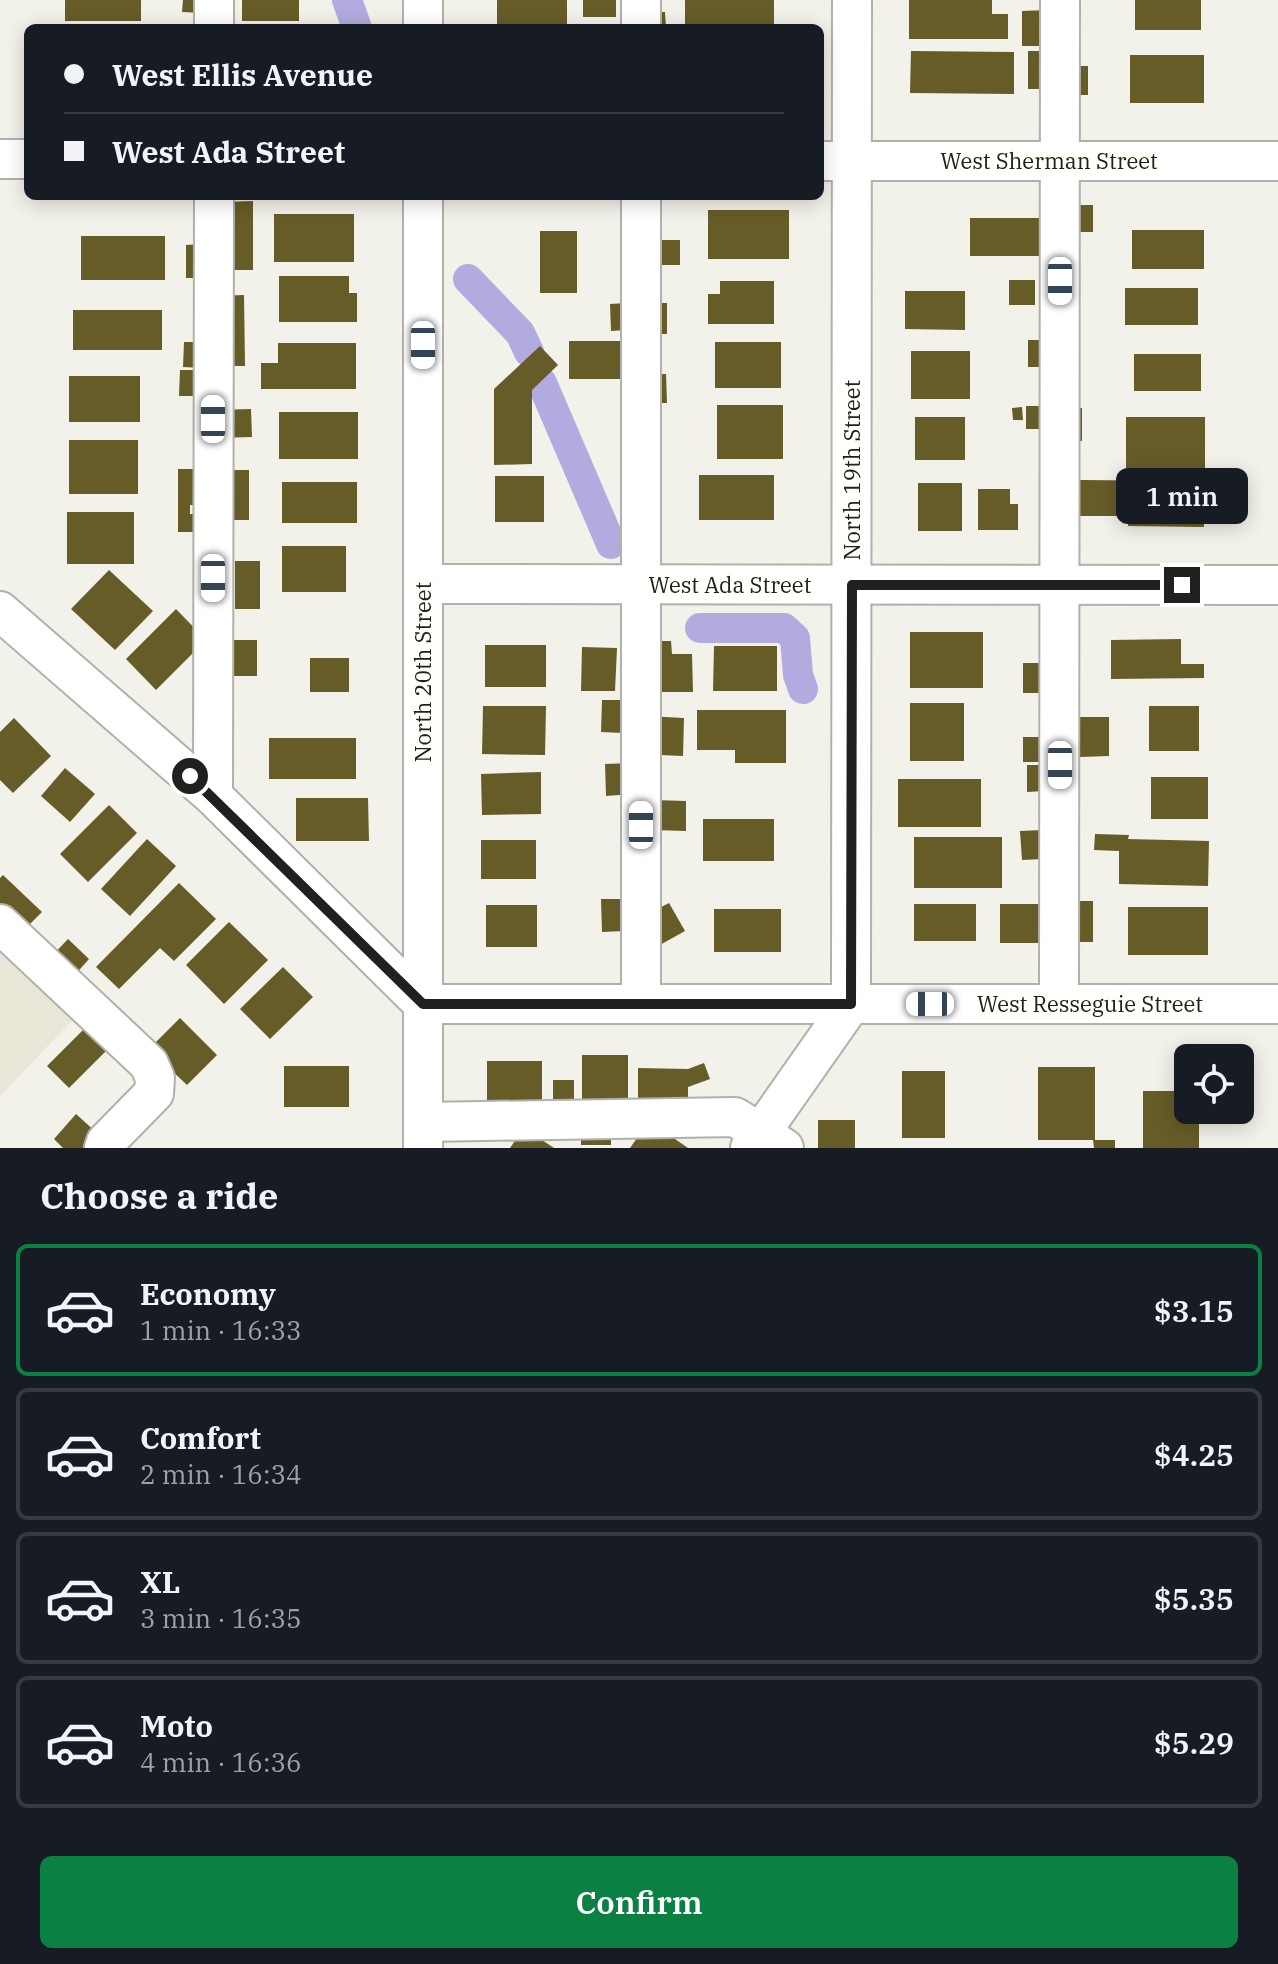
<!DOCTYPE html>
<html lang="en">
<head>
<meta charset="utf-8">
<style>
  :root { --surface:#171b24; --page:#20242c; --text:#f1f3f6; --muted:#9ea1a6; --line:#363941; --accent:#0b8043 }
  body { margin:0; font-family:"IBM Plex Serif",serif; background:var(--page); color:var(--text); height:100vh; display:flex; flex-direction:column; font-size:30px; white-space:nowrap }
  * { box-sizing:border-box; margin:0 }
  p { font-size:26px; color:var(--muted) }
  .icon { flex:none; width:44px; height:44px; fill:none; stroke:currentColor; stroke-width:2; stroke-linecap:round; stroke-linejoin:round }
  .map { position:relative; height:1148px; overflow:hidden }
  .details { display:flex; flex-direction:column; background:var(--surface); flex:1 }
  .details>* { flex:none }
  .top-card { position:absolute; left:24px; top:24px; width:800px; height:176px; border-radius:12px; box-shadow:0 4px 20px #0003; display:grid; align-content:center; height:176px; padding:0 40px; background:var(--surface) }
  .tools { position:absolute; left:1174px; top:1044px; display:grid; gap:16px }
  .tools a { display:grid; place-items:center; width:80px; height:80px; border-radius:12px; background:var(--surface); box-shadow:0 4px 20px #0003; font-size:40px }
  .end { position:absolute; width:36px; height:36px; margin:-18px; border:10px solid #21201e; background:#fff; box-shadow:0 0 0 4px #fff }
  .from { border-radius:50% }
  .bubble { position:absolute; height:56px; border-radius:12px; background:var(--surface); box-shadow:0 4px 20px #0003; font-size:26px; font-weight:600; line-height:56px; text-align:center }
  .car { position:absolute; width:24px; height:48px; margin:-24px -12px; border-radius:10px; box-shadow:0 0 6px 2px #0007; background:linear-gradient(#fff 24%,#345 0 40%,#fff 0 76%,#345 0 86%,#fff 0) }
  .top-card b { display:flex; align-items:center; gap:28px; height:76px; font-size:30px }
  .top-card b+b { border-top:2px solid var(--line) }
  .top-card i { width:20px; height:20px; background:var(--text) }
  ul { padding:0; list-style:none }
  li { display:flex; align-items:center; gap:24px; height:132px; margin:0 16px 12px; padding:0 24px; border:4px solid var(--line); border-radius:12px }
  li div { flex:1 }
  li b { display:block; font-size:30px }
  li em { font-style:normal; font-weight:600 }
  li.on { border-color:var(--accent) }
  li>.icon { width:72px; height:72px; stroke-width:1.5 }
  h2 { padding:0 40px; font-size:36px; line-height:96px }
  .primary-button { display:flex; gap:16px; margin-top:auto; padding:16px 40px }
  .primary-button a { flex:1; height:92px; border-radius:12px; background:var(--accent); color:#fff; font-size:32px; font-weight:600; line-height:92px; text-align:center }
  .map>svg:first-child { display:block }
  .built { fill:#e9e6d8 }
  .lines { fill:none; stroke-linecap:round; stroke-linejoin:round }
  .canal { stroke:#b2abdf; stroke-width:30 }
  .building { fill:#665c28 }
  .minor-casing { stroke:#b1b0aa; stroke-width:42 }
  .minor { stroke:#fff; stroke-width:38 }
  .route { stroke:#21201e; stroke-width:10 }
  .labels { text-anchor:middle; stroke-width:8; stroke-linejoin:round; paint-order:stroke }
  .street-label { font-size:22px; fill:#21201e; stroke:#fffef9 }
</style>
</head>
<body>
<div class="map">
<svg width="1278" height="1148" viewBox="0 0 1278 1148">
  <rect width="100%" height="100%" fill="#f2f1ea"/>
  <path class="built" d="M0,931l83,78 -83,87z"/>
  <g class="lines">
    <g class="canal">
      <path d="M347,0l10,28"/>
      <path d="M468,279l52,54 9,19"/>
      <path d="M542,383l69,161"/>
      <path d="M700,628h84l11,10 3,37 5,14"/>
    </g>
  </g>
  <g class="building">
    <rect x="65" y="0" width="76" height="21"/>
    <path d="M183,0h20v13l-21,-1z"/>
    <rect x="242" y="0" width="57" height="21"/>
    <rect x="497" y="0" width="70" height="24"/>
    <rect x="583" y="0" width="33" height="17"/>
    <rect x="685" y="0" width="89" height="28"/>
    <path d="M909,0h83v14h16v25h-99z"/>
    <rect x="1135" y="0" width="66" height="30"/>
    <path d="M1047,10l1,36h-26v-35z"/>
    <path d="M645,12h20l1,16h-21z"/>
    <path d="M911,51l103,1v42l-104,-1z"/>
    <rect x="1028" y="51" width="22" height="38"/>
    <rect x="1130" y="55" width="74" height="48"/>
    <rect x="1069" y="66" width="19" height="29"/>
    <path d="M253,201v69h-32l-1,-68z"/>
    <rect x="1064" y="205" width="29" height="27"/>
    <rect x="708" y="210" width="81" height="49"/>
    <rect x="274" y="214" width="80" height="48"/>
    <rect x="970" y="218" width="79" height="38"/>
    <rect x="1132" y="230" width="72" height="39"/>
    <rect x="540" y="231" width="37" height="62"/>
    <rect x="81" y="236" width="84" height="44"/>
    <rect x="649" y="240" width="31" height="25"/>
    <path d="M202,244v34h-16v-33z"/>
    <path d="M279,276h70v17h8v29h-78z"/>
    <rect x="1009" y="280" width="26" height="25"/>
    <path d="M720,281h54v43h-66v-30h12z"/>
    <rect x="1125" y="288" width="73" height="37"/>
    <path d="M905,291h60v39l-60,-1z"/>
    <path d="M244,295l1,71h-27l-2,-70z"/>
    <path d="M627,303v27l-16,1 -1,-27z"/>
    <rect x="642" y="303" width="25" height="31"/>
    <rect x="73" y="310" width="89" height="40"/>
    <rect x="1028" y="340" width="18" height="27"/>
    <rect x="569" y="341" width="58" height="38"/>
    <path d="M184,342h18v26l-19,-1z"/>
    <rect x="715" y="342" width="66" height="46"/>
    <path d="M278,343h78v46h-95v-26h17z"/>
    <path d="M540,346l18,19 -26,25v74l-38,1v-76z"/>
    <rect x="911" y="351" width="59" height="48"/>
    <rect x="1134" y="354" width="67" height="37"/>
    <path d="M180,370h23l-1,26h-23z"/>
    <path d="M666,374l1,29h-23l-1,-28z"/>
    <rect x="69" y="376" width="71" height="46"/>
    <rect x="717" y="405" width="66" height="54"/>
    <rect x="1026" y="406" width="18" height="23"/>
    <path d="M1022,407l1,13h-10l-1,-12z"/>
    <path d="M1063,408h19v33l-20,-1z"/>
    <path d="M251,409l1,28 -37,1 -1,-28z"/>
    <rect x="279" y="412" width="79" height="47"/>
    <rect x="915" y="417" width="50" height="43"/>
    <rect x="1126" y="417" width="79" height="51"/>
    <rect x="69" y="440" width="69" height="54"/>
    <path d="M178,469h27v36h-15v9h12v18h-24z"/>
    <rect x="222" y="470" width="27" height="50"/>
    <rect x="699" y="475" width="75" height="45"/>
    <rect x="495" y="476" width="49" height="46"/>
    <path d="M1080,480l124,1v46l-76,-1v-10h-49z"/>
    <rect x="282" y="482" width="75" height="41"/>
    <rect x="918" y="483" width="44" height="48"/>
    <path d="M978,489h32v15h8v26h-40z"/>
    <rect x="67" y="512" width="67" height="52"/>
    <rect x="282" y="546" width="64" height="46"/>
    <rect x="235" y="561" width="25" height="48"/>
    <path d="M109,570l44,41 -38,39 -44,-41z"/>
    <path d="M176,609l30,31 -50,50 -30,-31z"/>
    <rect x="910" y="632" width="73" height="56"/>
    <path d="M1181,639v25h23v14l-93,1v-39z"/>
    <rect x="223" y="640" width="34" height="36"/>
    <path d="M655,641h16l1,13h20l1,38h-37z"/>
    <rect x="485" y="645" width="61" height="42"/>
    <path d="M714,646h63v45h-64z"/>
    <path d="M582,647l35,1 -2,43h-34z"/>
    <rect x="310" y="658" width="39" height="34"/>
    <rect x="1023" y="663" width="25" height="30"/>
    <path d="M602,700h22l-2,33 -21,-1z"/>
    <rect x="910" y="703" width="54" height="58"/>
    <path d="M483,706h63l-1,49 -63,-1z"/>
    <rect x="1149" y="706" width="50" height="45"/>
    <path d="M697,710h89v53h-51v-13h-38z"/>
    <path d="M647,716l37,2 -1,38 -23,-1 1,-22 -15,-1z"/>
    <path d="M1080,717h29v39l-29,1z"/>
    <path d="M14,718l37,38 -38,37 -13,-13v-48z"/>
    <rect x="1023" y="737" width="23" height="25"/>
    <rect x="269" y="738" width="87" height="41"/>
    <path d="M631,763l1,31 -26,2 -1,-32z"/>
    <path d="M1027,765h18v26l-18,1z"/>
    <path d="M65,768l30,26 -25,28 -29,-26z"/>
    <path d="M541,772v42l-59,1 -1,-41z"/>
    <rect x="1151" y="777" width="57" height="42"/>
    <rect x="898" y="779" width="83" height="48"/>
    <path d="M296,798h72l1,43h-73z"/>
    <path d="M653,800l33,1v30l-33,-1z"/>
    <path d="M109,805l28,28 -49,49 -28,-28z"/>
    <rect x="703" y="819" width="71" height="42"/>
    <path d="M1043,830l1,29 -22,1 -2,-29z"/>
    <path d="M1095,834l34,1 -1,4 81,2 -1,45 -89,-2v-33l-25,-1z"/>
    <rect x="914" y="837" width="88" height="51"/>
    <path d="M147,839l29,27 -46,50 -29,-27z"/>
    <rect x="481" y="840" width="55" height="39"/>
    <path d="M3,875l39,37 -17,17 -25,-24v-27z"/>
    <path d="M179,883l37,36 -42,42 -14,-13 -41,41 -23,-22z"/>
    <path d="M601,899h23v32l-22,1z"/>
    <rect x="1064" y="901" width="29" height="41"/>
    <path d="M669,903l16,28 -27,15 -16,-29z"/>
    <rect x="914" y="904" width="62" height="37"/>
    <rect x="1000" y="904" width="48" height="39"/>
    <rect x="486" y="905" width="51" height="42"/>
    <rect x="1128" y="907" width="80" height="48"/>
    <rect x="714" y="909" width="67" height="43"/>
    <path d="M229,922l39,38 -44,44 -38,-39z"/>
    <path d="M68,939l21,20 -16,18 -22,-20z"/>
    <path d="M283,967l30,30 -43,42 -30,-30z"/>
    <path d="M95,1018l22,22 -48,48 -22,-22z"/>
    <path d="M180,1018l37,37 -30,30 -38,-36z"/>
    <rect x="582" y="1055" width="46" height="56"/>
    <rect x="487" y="1061" width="55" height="48"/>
    <path d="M704,1063l6,16 -22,8v14l-50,11v-44l50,1z"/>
    <rect x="284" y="1066" width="65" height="41"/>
    <rect x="1038" y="1067" width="57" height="73"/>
    <rect x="902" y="1071" width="43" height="67"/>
    <rect x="553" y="1080" width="21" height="30"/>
    <path d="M1143,1091h45v19h11v38h-56z"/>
    <path d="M76,1114l21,19 -14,15h-20l-9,-9z"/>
    <rect x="818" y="1120" width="37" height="28"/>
    <path d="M649,1121l39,27h-58z"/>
    <path d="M524,1128l30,20h-44z"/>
    <rect x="581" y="1128" width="30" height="17"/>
    <path d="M1093,1140h22v8h-21z"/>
  </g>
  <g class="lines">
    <defs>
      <g id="minor">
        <path d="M423,0v28"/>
        <path d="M641,0v28"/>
        <path d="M214,28v-28"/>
        <path d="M0,159h28"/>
        <path d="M820,161h458"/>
        <path d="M423,196v952"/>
        <path d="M423,584l855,1"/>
        <path d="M0,611l213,185 210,208h855"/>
        <path d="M213,796l1,-600"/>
        <path d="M0,924l149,140 6,14 -1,15 -48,49 -2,6"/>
        <path d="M641,1004v-808"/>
        <path d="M1059,1004l1,-1004"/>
        <path d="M423,1122l312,-5 49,31"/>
        <path d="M750,1148l101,-144 1,-1004"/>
      </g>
    </defs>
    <use href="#minor" class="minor-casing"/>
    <use href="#minor" class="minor"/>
  </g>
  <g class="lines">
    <path class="route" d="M190,776l233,228h428l1,-419h330"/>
  </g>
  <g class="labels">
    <g class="street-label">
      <text x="1049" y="169">West Sherman Street</text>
      <text transform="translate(852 470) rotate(-90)" y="8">North 19th Street</text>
      <text x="730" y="593">West Ada Street</text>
      <text transform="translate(423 672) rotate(-90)" y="8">North 20th Street</text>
      <text x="1090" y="1012">West Resseguie Street</text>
    </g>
  </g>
</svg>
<div class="tools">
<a><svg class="icon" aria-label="locate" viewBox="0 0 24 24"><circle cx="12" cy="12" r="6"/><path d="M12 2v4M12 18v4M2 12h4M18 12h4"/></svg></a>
</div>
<i class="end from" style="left:190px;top:776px"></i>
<i class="end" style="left:1182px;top:585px"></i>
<div class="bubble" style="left:1116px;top:468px;width:132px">1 min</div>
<i class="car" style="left:1060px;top:281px;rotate:180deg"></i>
<i class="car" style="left:423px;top:345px;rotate:180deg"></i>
<i class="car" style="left:213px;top:419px;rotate:0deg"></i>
<i class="car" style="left:213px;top:578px;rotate:180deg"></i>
<i class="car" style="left:1060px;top:765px;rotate:180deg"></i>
<i class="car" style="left:641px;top:825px;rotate:0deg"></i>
<i class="car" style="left:930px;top:1004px;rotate:270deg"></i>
<div class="top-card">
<b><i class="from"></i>West Ellis Avenue</b>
<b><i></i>West Ada Street</b>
</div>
</div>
<section class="details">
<h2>Choose a ride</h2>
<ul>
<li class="on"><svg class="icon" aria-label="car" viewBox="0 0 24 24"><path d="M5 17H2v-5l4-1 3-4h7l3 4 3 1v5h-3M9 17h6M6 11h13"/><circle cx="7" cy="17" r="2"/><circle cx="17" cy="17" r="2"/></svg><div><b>Economy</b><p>1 min · 16:33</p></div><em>$3.15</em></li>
<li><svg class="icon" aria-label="car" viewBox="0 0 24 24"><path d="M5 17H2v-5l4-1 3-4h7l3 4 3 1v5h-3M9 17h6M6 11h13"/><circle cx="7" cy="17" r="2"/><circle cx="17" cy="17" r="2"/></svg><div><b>Comfort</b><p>2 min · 16:34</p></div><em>$4.25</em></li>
<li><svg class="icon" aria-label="car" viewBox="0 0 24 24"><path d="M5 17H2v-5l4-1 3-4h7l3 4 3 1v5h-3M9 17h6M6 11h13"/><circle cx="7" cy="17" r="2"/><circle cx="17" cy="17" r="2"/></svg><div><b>XL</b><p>3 min · 16:35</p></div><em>$5.35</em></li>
<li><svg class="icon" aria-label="car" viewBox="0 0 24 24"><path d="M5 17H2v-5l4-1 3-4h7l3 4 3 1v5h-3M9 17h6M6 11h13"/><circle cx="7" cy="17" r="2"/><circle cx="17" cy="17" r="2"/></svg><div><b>Moto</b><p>4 min · 16:36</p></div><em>$5.29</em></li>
</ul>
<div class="primary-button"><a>Confirm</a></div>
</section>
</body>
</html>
